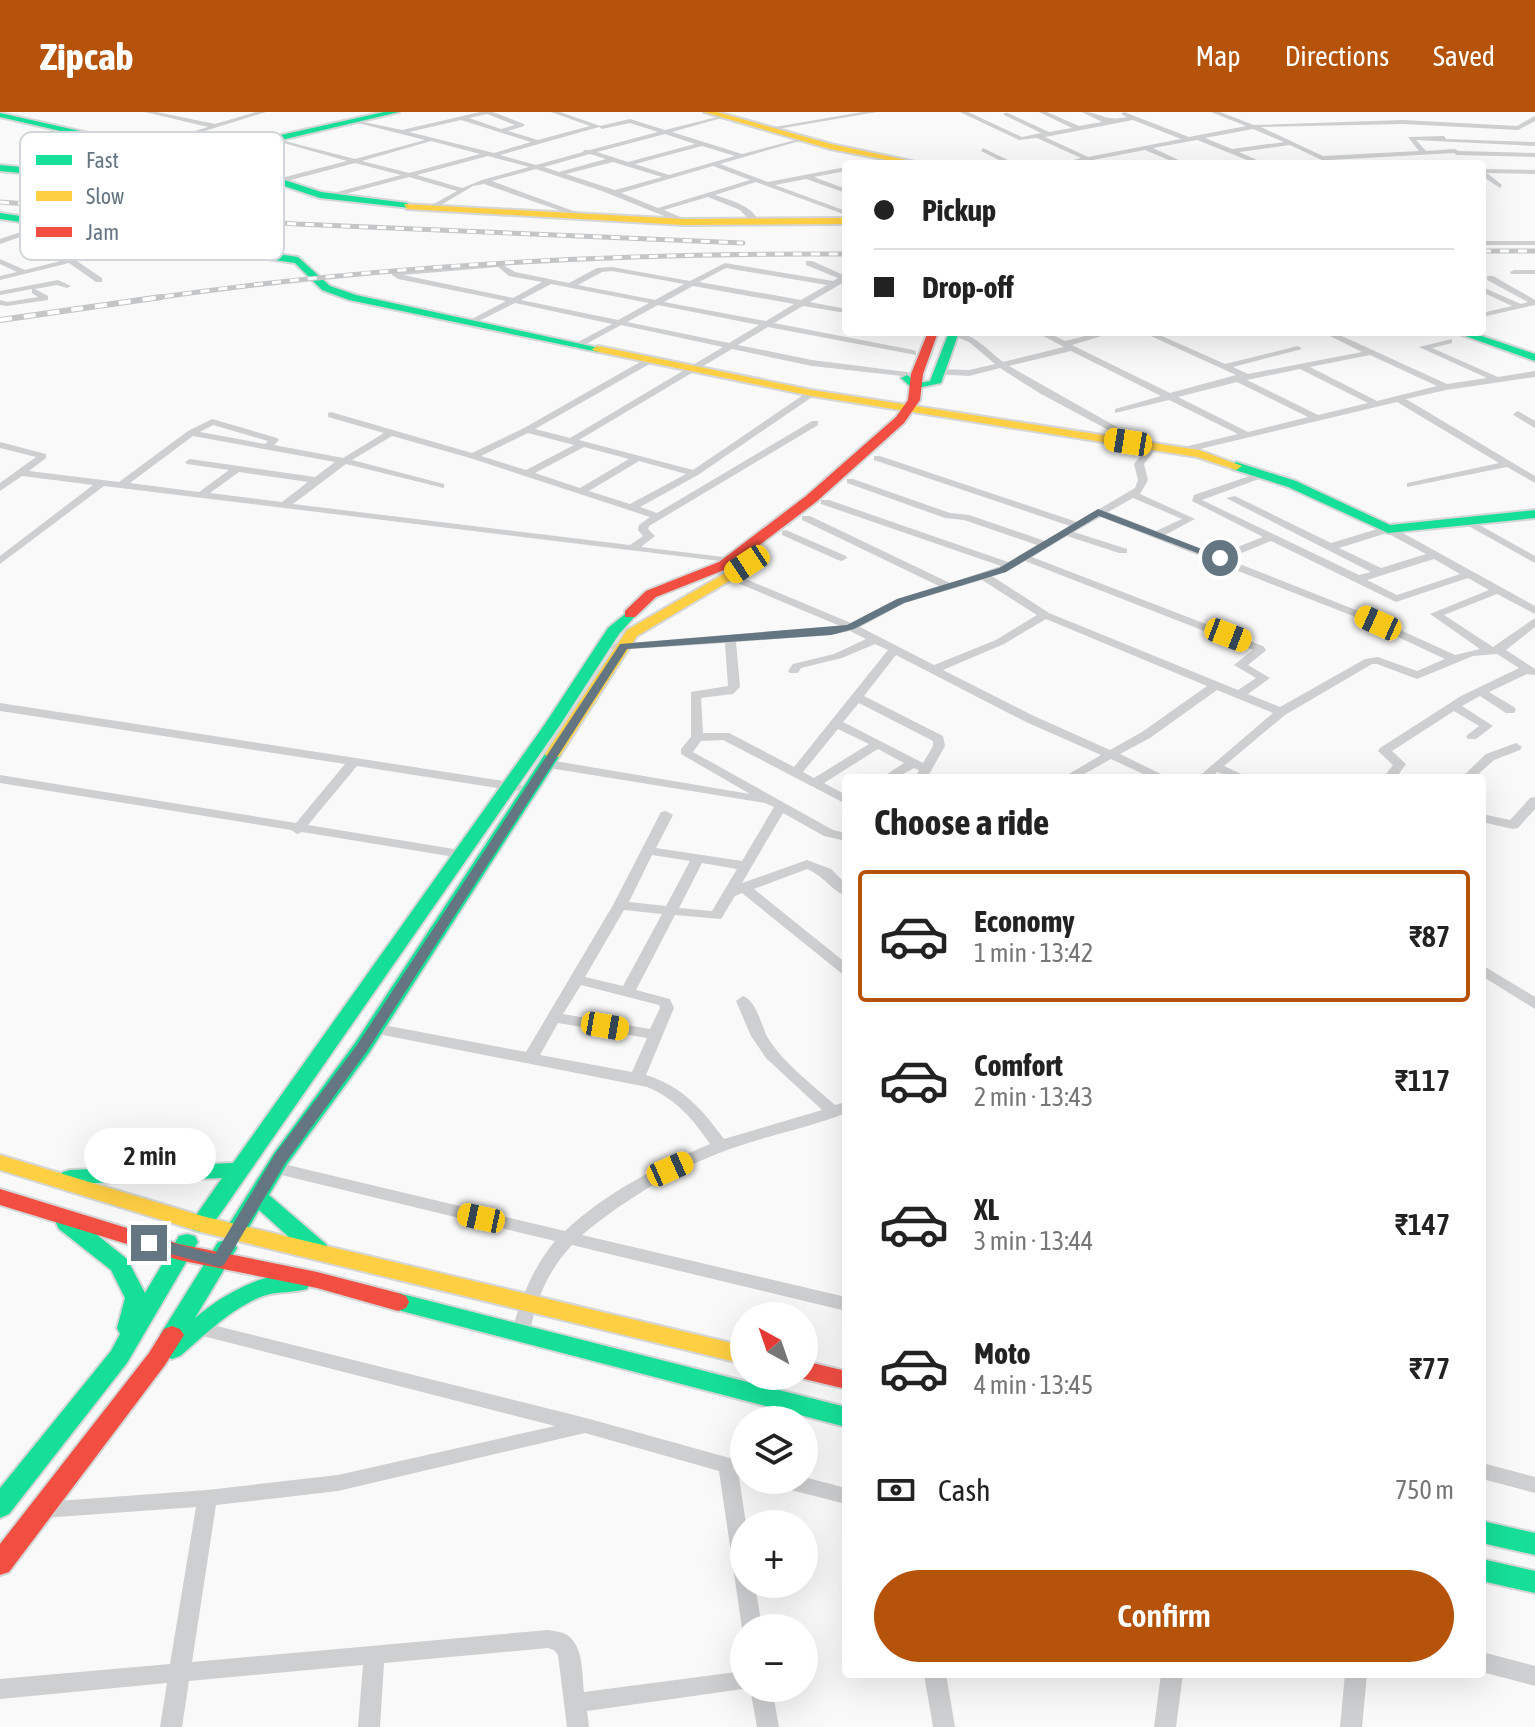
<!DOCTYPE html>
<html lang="en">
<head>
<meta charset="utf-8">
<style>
  :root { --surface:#fff; --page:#f2f2f2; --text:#222; --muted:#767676; --line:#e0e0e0; --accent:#b45309 }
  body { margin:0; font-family:"Asap Condensed",sans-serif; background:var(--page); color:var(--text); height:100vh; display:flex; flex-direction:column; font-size:30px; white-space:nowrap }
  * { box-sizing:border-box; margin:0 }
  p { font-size:26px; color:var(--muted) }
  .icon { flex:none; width:44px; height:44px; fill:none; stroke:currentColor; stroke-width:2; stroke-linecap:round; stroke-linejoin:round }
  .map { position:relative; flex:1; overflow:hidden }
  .details { position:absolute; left:842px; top:662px; width:644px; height:904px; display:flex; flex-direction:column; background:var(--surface); border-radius:8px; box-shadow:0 8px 32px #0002 }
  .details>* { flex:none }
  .hud { position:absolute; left:842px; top:48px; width:644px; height:176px; border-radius:8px; box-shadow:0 8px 32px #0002; display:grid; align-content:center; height:176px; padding:0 32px; background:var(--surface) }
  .needle { width:52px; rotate:320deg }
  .tools { position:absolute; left:730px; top:1190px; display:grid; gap:16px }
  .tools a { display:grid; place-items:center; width:88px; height:88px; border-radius:50%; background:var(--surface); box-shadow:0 8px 32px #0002; font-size:40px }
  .end { position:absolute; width:36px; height:36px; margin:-18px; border:10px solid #657683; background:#fff; box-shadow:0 0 0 4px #fff }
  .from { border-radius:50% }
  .bubble { position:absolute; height:56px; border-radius:28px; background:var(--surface); box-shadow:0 8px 32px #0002; font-size:26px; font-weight:600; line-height:56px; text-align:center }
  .car { position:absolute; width:24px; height:48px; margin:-24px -12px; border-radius:10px; box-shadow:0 0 6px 2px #0007; background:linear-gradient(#f5c518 24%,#345 0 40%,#f5c518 0 76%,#345 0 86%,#f5c518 0) }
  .hud b { display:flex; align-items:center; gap:28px; height:76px; font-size:30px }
  .hud b+b { border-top:2px solid var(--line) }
  .hud i { width:20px; height:20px; background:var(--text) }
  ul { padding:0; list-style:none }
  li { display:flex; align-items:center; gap:24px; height:132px; margin:0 16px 12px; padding:0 16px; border:4px solid transparent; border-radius:8px }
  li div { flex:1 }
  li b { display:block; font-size:30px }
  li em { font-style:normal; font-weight:600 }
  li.on { border-color:var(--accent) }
  li>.icon { width:72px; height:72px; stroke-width:1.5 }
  h2 { padding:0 32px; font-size:36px; line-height:96px }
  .pay { display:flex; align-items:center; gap:20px; height:88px; padding:0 32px; font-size:30px }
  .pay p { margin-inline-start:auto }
  .cta { display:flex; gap:16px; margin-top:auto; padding:16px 32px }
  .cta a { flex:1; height:92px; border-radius:48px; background:var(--accent); color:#fff; font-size:32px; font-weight:600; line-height:92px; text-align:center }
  header { display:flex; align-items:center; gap:48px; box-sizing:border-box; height:112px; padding:0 40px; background:var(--accent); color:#fff }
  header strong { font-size:38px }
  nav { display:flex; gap:44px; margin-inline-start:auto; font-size:28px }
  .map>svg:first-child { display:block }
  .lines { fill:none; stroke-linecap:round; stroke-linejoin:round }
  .fast-casing { stroke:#d5d6d7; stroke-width:4 }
  .slow-casing { stroke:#d5d6d7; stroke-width:4 }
  .jam-casing { stroke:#d5d6d7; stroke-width:4 }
  .street { fill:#cecfd0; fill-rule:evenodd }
  .fast { fill:#16e098; fill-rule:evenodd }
  .slow { fill:#ffcf43; fill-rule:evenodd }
  .jam { fill:#f24e42; fill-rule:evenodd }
  .rail-far1-casing { stroke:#c3c5c6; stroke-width:5 }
  .rail-casing { stroke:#c3c5c6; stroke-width:6 }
  .rail-far1 { stroke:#fff; stroke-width:3; stroke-dasharray:9; stroke-linecap:butt }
  .rail { stroke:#fff; stroke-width:4; stroke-dasharray:12; stroke-linecap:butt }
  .route { fill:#657683 }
  .key { fill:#fff; stroke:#d1d6da; stroke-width:2 }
  .key-label { font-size:22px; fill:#657683 }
</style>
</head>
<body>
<header>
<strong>Zipcab</strong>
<nav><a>Map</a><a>Directions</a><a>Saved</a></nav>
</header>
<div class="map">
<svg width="1535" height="1615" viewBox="0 0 1535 1615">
  <rect width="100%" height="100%" fill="#f9f9f9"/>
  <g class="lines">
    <defs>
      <g id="fast">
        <path d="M384,0h15l-122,29 -67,20 50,11 61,20 86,11 3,5 -90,-10 -66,-22 -54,-12 -59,17 -30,1 -111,-11v-6l111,11 29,-1 50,-14 -190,-44v-4l200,45 72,-21z"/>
        <path d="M0,101l298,44 32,29 26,9 248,54 -6,3 -249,-52 -27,-10 -27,-27 -295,-44z"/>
        <path d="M949,220h10l-18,51 -28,6 -12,-11 6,-3 12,8 11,-2z"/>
        <path d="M1454,220h16l65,22v7z"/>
        <path d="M1236,350l60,19 94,44 145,-15v8l-147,15 -100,-46 -56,-18 -2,-3z"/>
        <path d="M630,498l7,4 -18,20 -59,91 -351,505 -8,2 -8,-2 -3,-6 32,-46 -152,6 -7,-2 -4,-5 4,-5 7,-2 163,-7 312,-439 63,-96z"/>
        <path d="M553,637l8,5 -192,299 -81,110 -19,32 57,49 3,6 -3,6 -8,2 -8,-2 -51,-46 -16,28 -8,2 -8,-2 -3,-6 50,-79 81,-110 190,-289z"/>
        <path d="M67,1103l8,2 52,42 18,34 34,-57 8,-2 8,2 3,6 -71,121 -118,151 -9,4v-30l111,-137 9,-17 -3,-6 8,-30 -14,-28 -52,-41 -3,-6 3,-6z"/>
        <path d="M226,1128l8,2 3,6 -42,70c27,-23 75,-52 112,-41l3,6 -3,6c-14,4 -30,2 -44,7 -32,12 -58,39 -83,60l-8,3 -8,-3 -4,-6 6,-8 -6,-7 58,-93z"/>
        <path d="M398,1181l448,114v20l-456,-119 -3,-6 3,-6z"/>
        <path d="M1482,1409l53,12v22l-53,-12z"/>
        <path d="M1482,1447l53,12v22l-53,-12z"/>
      </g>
      <g id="slow">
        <path d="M704,0h13l114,32 94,20h-17l-78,-15z"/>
        <path d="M404,92l280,15 162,-1v6l-162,1 -277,-16z"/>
        <path d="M598,234l214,44 387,60 43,16 -6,4 -39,-13 -385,-61 -218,-45 -2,-2z"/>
        <path d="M741,452l7,4 -2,3 -109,65 -78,121h-12l-2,-3 82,-124z"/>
        <path d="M0,1043l202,61 542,130v18l-543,-132 -201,-62z"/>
      </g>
      <g id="jam">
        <path d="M928,220h10l-15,42 -3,26 -16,23 -88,79 -87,66 -73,29 -21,20h-10v-6l21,-20 73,-29 87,-66 90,-79 12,-17 3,-26z"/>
        <path d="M0,1077l179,55 138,28 81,21 8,3 3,6 -3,6 -8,3 -81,-23 -138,-28 -179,-55z"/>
        <path d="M172,1214l8,3 4,6 -19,30 -156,207 -9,3v-31l149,-191 15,-24z"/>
        <path d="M804,1249l42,10v18l-50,-12 8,-1z"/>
      </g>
    </defs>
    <use href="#fast" class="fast-casing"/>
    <use href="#slow" class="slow-casing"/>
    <use href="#jam" class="jam-casing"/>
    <g class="street">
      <path d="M145,0h12l58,12 41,-12h10l-122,38 -2,-3 66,-20z"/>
      <path d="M480,0h13l31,12v2l-16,5 30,9 52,-14 -39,-14h9l40,14 30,-7 35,11 60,-15v2l-53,15 70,22 61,-16v2l-83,24 48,18 78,-15v4l-32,6 32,12v4l-40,-14 -31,6 71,26v4l-90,-33 -41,13c17,6 40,11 45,30h-6l-14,-15 -32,-13 -44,13 23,10v4h-3l-82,-33 -66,-22 -44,12 95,35v4l-103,-36 -11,2 -42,25 -3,-4 29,-16 -48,-14 -83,22v-4l75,-20 -46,-12 -132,35 59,9 -3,4 -66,-10 -6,1 -3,-3 -82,-14 9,-8 3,2 -3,5 81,12 135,-35 -74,-21v-2l82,21 70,-19 -71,-18v-2l48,10zM487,2l28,11 -14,4 -32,-11zM461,8l70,22 -37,11 -85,-21zM630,11l28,9 -68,18h-6l-1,2 -47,13 -36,-10 99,-28 3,2zM665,22l30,10 -67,18 -31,-10zM431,29l49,13 -71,19 -47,-12zM702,34l33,10 -66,19 -34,-11zM590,42l16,5 -47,13 -15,-5zM488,44l41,11 -47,13 -20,8 -45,-13zM613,50l49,15 -47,13 -49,-16zM713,54l37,14 -92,28 -37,-15z"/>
      <path d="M862,0h15l-111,19 -3,-2z"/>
      <path d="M960,0h8l54,25 19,-4 -37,-18v-2h4l41,19 23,-4 -33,-16h8l32,14 23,-4 -20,-10c20,0 21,10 45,5l-6,-3 3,-2 65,25 57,-11 -35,-14h9l34,13 149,-5 114,6 18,-10v5l-17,9 -115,-6 -142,3 62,29 96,-5 -11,-14 36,-1 2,3 89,3v4l-119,-6 10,11 29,-2 3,2 77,2v4l-78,-2 -3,-2 -124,7 3,2 -3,2 -40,-19 -51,7 27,12h-9l-60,-24 -44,8 34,16h-9l-33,-14 -73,14h-14l23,-6 -44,-20 -18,2zM1133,8l48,19 -93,18 -43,-20zM1253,17l31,13 -52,7 -27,-11z"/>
      <path d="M983,36l31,15 1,1h-8l-26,-13z"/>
      <path d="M888,44l5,1 -20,7h-11z"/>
      <path d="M1482,57l53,1v4l-48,-1 15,12 -2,3 -18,-12z"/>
      <path d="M53,109l7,2 -60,21v-5z"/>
      <path d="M146,122l7,2 -48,19 -28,6 25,17v4h-6l-27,-19 -69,17v-4l17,-4 -17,-8v-5l25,11 74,-19z"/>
      <rect x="1482" y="129" width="53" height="4"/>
      <path d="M806,149h6l34,15v5l-36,21 36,7v4l-43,-7 -29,17 139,27 3,1v4l-148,-28 -30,18 74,15 95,12 3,1v4l-98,-11 -80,-17 -153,91 114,30 116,-79h6v4l-117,80 -58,32 17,6 155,-92h6v4l-169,101 -1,3 7,7 -14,11 107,13 5,3 -1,2 -648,-79 -104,78v-8l93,-71 -71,-9 -22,15v-8l36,-26 -36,-9v-6l46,12v4l-17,13 90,11 69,-51 24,-12 65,19 2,2 -5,5 69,13 41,-25 -56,-16v-4l3,-1 141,41 52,-25 123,-70h6v4l-118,67 35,9 153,-91 -102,-22 -42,23 -4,-3 1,-2 36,-19 -97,-21 -44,22 -4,-2 1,-2 38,-20 -108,-22 -6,-4v-4l108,-8 15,9 54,11 28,-15 15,-1 78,14 35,-18 108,18 5,-3 -32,-13zM498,155l11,9 33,6 -29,16 -110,-23zM726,156l101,17 -26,15 -102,-18zM612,159l72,13 -29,16 -77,-15 24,-13zM551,172l98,19 -31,17 -97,-20zM693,174l101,18 -28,17 -102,-19zM658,193l101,20 -30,18 -102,-21zM213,313l55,16 -3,3 -65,-12zM528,321l46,12 -48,25 -45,-14zM193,324l142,26 -20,15 -125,-18 -5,3 2,2 42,6 -30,22 -69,-9zM392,324l78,22 180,59 -11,8 -1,5 5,6 -13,9 -337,-41 53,-40 98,24v-4l-92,-24zM584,335l45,12 -49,29 -45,-15zM639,349l47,13 -56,30 -41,-13zM239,360l69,10 -26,20 -72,-9z"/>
      <path d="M1514,158h21v4h-24l-1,-2z"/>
      <path d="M1487,164h6l42,24v5l-53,12v-4l30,-7 -30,-14v-5l39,17 7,-2 -41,-22z"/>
      <path d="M58,168l13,6 -4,2 -10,-3 -22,4 13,7v4l-41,6 -7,-1v-5l7,2 31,-5 -6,-4v-4l-32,6v-4z"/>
      <path d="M950,220c24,0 36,17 53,30l61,-15 -28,-15h11l18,9 36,-9h14l-43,13 98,48 66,-18 -94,-43h11l72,32 73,-18 4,3 -69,18 15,7 114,-22 -40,-20h11l114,52 40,-6 -68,-31 33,-8v4l-20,5 66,29 37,-6v6l-89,13 -40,9 129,77v7l-28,-16 -100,20v-4l92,-20 -102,-61 -218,52 -5,-3 2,-2 62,-15 -69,-34 -54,13v-4l46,-13 -90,-45 -62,15 115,65 9,11 -8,2 -7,-9 -77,-41 -41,-26 -31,8 -33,-2 -1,-2 4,-3 30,1 26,-6 -26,-22 -18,-7zM1370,243l67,31 -60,15 -67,-34zM1300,257l68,34 -50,12 -71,-35zM1237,270l71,35 -60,15 -70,-35z"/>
      <path d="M1518,299l17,10v7l-20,-12 -2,-2z"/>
      <path d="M1153,331l5,3 -14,18 4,16 -8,14 55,25 -30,16 52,20 46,-18 -71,-36 2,-6 67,-23h6v4l-65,24 157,75 12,-3 -145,-74 9,-2 96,47 53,-16h8l143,79v8l-38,-20 -53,21 49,32 42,-29v9l-29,23 29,19v6l-8,-1 -38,18 25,15 2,3 -2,3h-8l-26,-17 -18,10 31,20 -17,13h-8l-2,-3 13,-10 -25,-15 -62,40 14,13 -10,14h-13l10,-13 -15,-14 2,-3 81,-52 58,-28 -22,-14 -24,2 -56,23 -40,-15h-5l-87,51 -61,51 26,12h-18l-15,-6 -6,6h-14l76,-65 -56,-23 -67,48 -30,16 49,24h-17l-41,-19 -34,19h-15l39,-23 -75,-33 -130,-67 -32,41 79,40 2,10 -18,32h-12l4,-8 -5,-2 -18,10h-15l23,-15 -26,-14 -54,34 22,12v9l-123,-64 -22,1 -8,11 140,78 13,3v8l-22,-5 -41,-23 -41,70 65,-23 24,9 15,15v12c-15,-6 -21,-19 -39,-27l-53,20 92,74v12l-5,-2 -99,-80 -7,3 -14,23 -46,-4 -39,75 34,9 4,9 -28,67c37,12 56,34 78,64l98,-29 -56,-52 -15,-22 -15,-35 7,-5c14,5 18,30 25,42 16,26 45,47 67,67l11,-3v11c-35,14 -72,21 -107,33 -56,18 -111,51 -157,89l264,62v14l-274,-66c-17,18 -29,39 -36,63 -4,11 -5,22 -10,32l-6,2 -6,-2 -3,-5c9,-35 21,-66 44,-94l-286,-69 -2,-4 2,-4 6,-2 290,69c40,-38 95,-66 145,-87 -17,-25 -34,-45 -63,-57l-274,-54 -8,-5 8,-5 153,29 87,-147 48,-93 5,-1 7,4 -17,33 86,13 32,-54 -9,-4 -216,-35 -6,-4 6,-4 201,34 -69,-40v-5l10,-12v-45l37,-6 -3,-43 -110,7 -6,-3 6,-3 225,-18 -131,-55v-4h8l134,56 46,-24 42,-13 -137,-66v-4h8l140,67 51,-17 -180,-62v-4h8l179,62 29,-17 -73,-25 -19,-2 -98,-35v-4h6l97,34 19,2 76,26 25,-15 -196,-66v-4h6l197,66 58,-34 3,-8 -4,-16 16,-20zM1133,386l49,21 -26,12 -48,-19zM1101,405l252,99 92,43 -28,12 -39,-14 -13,2 -85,48 -32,-13 22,-16 -22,-13 16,-13 2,-2 -3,-4 -231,-89 35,-21 52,17h8v-4l-53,-17zM1387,421l39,21 -45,14 -42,-20zM1271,429l125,61 72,-24 21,12 -59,24 50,35 -25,6 -94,-43 -134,-53zM1434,447l26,15 -63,21 -30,-15zM1025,449l228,89 -19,15 22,13 -18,12 -189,-77 -57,-37 14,-4zM982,468l55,35 -41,25 -62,25 -74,-38 45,-24zM1046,507l161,67 -65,46 -32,18 -76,-34 -91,-46 61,-26zM850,519l16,8 -32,15 -41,10 -5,7 2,2h8l3,-5 41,-10 33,-14 13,6 -94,117 -65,-34h-26l-2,-35 32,-4 7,-7 -4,-45 95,-7zM859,591l74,38v5l-10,17 -80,-41zM838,617l31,15 -55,34 -11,-6zM652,743l38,6 -24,45 -37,-4zM702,751l35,6 -25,42 -33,-3zM624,798l38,4 -39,72 -38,-9zM581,873l78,20 1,3 -10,21 -87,-15zM558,911l89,15 -15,34 -92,-17z"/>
      <path d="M1467,406l68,38v7l-72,-40 -1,-2z"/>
      <path d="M786,418l60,26 1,2 -5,3 -4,-1 -56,-25v-4z"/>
      <path d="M0,591l517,80 6,4 -6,4 -160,-25 -49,59 158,26 2,3 -7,4 -159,-26 -5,2 -6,-4 -291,-47v-8l296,48 49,-59 -345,-53z"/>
      <path d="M1516,631l6,4 -2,3 -26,10 -20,18h-13l25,-24z"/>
      <path d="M1535,685v12l-17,19 -5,1 -31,-7v-8l28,6 20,-22z"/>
      <path d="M1482,853l53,32v12l-53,-33z"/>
      <path d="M197,1209l389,97 158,44v16l-5,-1 7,47h-2v60h11l7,44h-18v5l-2,-5 -23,-157 -134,-38 -247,58 -122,14 -24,157 356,-32c6,1 14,2 19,5 17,11 15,40 17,57l160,-21v17h28l7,39h-22l-7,-39 -163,23 2,16h-22l-9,-72 -4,-5 -6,-2 -164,15 -4,64h-22l5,-62 -174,16 -7,46h-22l7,-44 -167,16v-20l170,-15 26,-157 -153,11 -7,-2 -3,-6 3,-6 7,-2 164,-12 131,-15 217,-49 -364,-93 -3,-5 3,-5z"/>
      <path d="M1482,1351l53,14v16l-53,-14z"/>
      <path d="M804,1365l42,11v16l-63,-16 -7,-2 -3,-6h31z"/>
      <path d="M1482,1540l53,14v20l-53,-14z"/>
      <path d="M924,1562h22l9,53h-22z"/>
      <path d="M1161,1562h22l-7,53h-22z"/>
      <path d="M1345,1562h22l-5,53h-22z"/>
    </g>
    <use href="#fast" class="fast"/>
    <use href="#slow" class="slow"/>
    <use href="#jam" class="jam"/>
    <defs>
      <g id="rail-far1">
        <path d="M0,90l297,22 446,19"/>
        <path d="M1482,139h53"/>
        <path d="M147,187c232,-34 464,-46 699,-45"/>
      </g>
      <path id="rail" d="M0,208l161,-23"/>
    </defs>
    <use href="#rail-far1" class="rail-far1-casing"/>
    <use href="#rail" class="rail-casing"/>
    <use href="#rail-far1" class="rail-far1"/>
    <use href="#rail" class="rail"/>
  </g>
  <path class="route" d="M1098,397l127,49 -9,2 -117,-44 -93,56 -102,31 -50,26 -23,6 -204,14 -260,402 -81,111 -62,103 -5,2 -75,-20 -3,-4 8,-6 66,17 60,-100 82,-109 263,-401 227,-19 50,-26 102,-31z"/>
  <rect x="20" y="20" width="264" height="128" rx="12" class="key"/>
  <rect x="36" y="43" width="36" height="10" fill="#16e098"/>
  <rect x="36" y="79" width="36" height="10" fill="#ffcf43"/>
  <rect x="36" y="115" width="36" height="10" fill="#f24e42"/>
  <g class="key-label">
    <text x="86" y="56">Fast</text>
    <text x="86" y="92">Slow</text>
    <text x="86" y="128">Jam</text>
  </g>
</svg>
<div class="tools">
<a><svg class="needle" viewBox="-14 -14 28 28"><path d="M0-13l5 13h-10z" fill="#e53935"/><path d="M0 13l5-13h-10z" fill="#767676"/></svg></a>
<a><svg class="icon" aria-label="layers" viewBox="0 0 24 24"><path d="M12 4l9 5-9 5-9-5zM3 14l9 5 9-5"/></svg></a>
<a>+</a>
<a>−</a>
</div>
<i class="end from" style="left:1220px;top:446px"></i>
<i class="end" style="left:149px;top:1131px"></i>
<div class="bubble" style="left:84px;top:1016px;width:132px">2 min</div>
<i class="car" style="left:1128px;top:330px;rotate:279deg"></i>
<i class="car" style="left:747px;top:452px;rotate:237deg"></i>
<i class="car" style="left:1378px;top:511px;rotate:294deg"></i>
<i class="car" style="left:1228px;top:523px;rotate:111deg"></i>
<i class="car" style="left:605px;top:914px;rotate:100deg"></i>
<i class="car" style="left:670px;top:1057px;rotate:66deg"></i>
<i class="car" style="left:481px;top:1106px;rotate:282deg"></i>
<div class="hud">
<b><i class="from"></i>Pickup</b>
<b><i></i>Drop-off</b>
</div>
<section class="details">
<h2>Choose a ride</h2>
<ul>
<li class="on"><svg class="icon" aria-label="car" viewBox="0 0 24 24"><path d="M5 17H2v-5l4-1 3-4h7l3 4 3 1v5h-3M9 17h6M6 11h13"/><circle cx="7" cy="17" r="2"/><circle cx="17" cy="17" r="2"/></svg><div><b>Economy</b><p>1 min · 13:42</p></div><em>₹87</em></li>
<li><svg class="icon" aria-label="car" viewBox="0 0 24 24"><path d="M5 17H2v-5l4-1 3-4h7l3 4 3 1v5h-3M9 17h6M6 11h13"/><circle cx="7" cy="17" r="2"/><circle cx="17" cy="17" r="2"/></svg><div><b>Comfort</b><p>2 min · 13:43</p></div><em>₹117</em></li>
<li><svg class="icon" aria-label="car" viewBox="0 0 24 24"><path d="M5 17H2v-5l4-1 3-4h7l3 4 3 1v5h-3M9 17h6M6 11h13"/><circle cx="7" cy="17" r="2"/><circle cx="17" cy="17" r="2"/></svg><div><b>XL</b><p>3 min · 13:44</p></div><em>₹147</em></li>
<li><svg class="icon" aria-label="car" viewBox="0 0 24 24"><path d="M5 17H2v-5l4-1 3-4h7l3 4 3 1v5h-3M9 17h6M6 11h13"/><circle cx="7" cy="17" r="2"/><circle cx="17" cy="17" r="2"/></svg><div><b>Moto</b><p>4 min · 13:45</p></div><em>₹77</em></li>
</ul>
<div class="pay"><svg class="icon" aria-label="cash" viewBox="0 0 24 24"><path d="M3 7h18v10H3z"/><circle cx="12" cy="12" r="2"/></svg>Cash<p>750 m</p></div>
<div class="cta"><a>Confirm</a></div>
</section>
</div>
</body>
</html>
